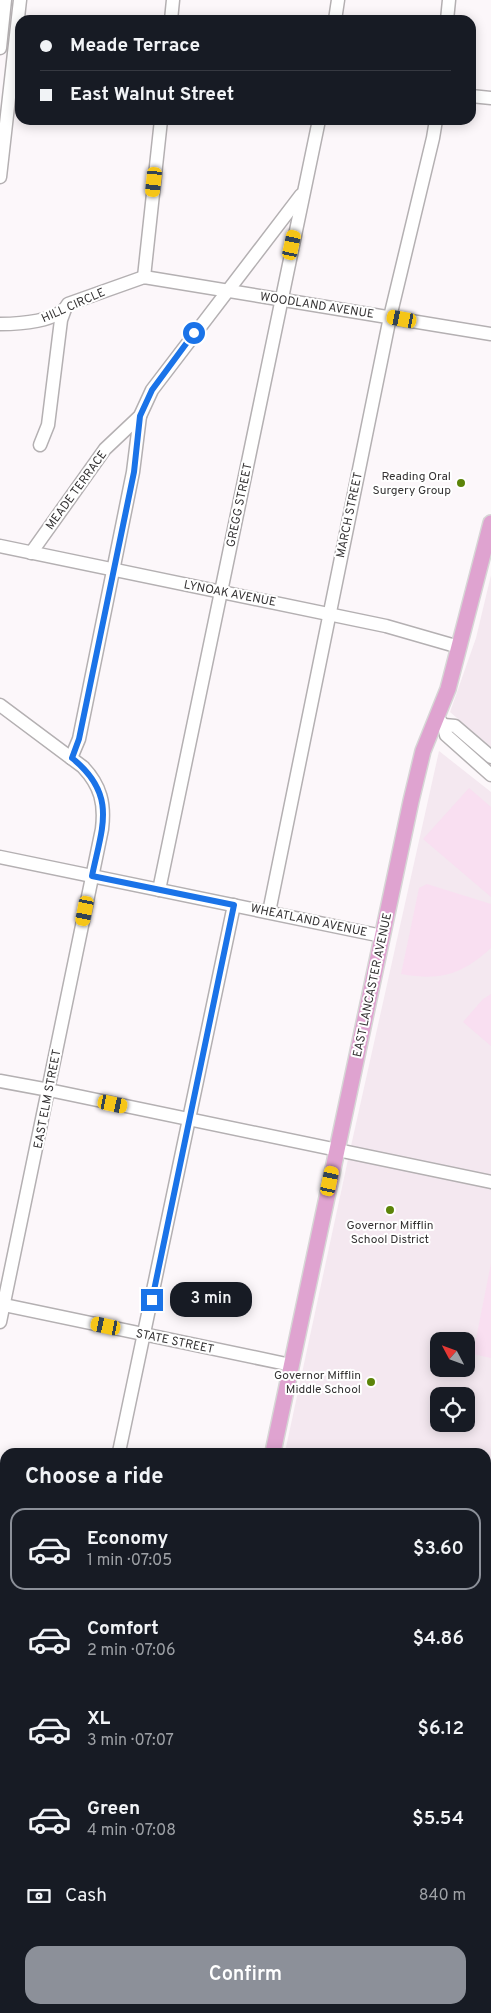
<!DOCTYPE html>
<html lang="en">
<head>
<meta charset="utf-8">
<style>
  :root { --surface:#171b24; --page:#20242c; --text:#f1f3f6; --muted:#9ea1a6; --line:#363941; --accent:#8c9099 }
  body { margin:0; font-family:Overpass,sans-serif; background:var(--page); color:var(--text); height:100vh; display:flex; flex-direction:column; font-size:19px; white-space:nowrap }
  * { box-sizing:border-box; margin:0 }
  p { font-size:16px; color:var(--muted) }
  .icon { flex:none; width:28px; height:28px; fill:none; stroke:currentColor; stroke-width:2; stroke-linecap:round; stroke-linejoin:round }
  .map { position:relative; flex:1; overflow:hidden }
  .sheet { position:absolute; left:0px; top:1448px; width:491px; height:566px; display:flex; flex-direction:column; background:var(--surface); border-radius:15px 15px 0 0; box-shadow:0 2px 12px #0003 }
  .sheet>* { flex:none }
  .top-card { position:absolute; left:15px; top:15px; width:461px; height:110px; border-radius:15px; box-shadow:0 2px 12px #0003; display:grid; align-content:center; height:110px; padding:0 25px; background:var(--surface) }
  .needle { width:32px; rotate:311deg }
  .tools { position:absolute; left:430px; top:1332px; display:grid; gap:10px }
  .tools a { display:grid; place-items:center; width:45px; height:45px; border-radius:10px; background:var(--surface); box-shadow:0 2px 12px #0003; font-size:25px }
  .end { position:absolute; width:22px; height:22px; margin:-11px; border:6px solid #1a73e8; background:#fff; box-shadow:0 0 0 2px #fff }
  .from { border-radius:50% }
  .bubble { position:absolute; height:35px; border-radius:15px; background:var(--surface); box-shadow:0 2px 12px #0003; font-size:16px; font-weight:600; line-height:35px; text-align:center }
  .car { position:absolute; width:15px; height:30px; margin:-15px -8px; border-radius:6px; box-shadow:0 0 4px 1px #0007; background:linear-gradient(#f5c518 24%,#345 0 40%,#f5c518 0 76%,#345 0 86%,#f5c518 0) }
  .top-card b { display:flex; align-items:center; gap:18px; height:48px; font-size:19px }
  .top-card b+b { border-top:1px solid var(--line) }
  .top-card i { width:12px; height:12px; background:var(--text) }
  ul { padding:0; list-style:none }
  li { display:flex; align-items:center; gap:15px; height:82px; margin:0 10px 8px; padding:0 15px; border:2px solid transparent; border-radius:15px }
  li div { flex:1 }
  li b { display:block; font-size:19px }
  li em { font-style:normal; font-weight:600 }
  li.selected { border-color:var(--accent) }
  li>.icon { width:45px; height:45px; stroke-width:1.5 }
  h2 { padding:0 25px; font-size:22px; line-height:60px }
  .pay { display:flex; align-items:center; gap:12px; height:55px; padding:0 25px; font-size:19px }
  .pay p { margin-inline-start:auto }
  .action { display:flex; gap:10px; margin-top:auto; padding:10px 25px }
  .action a { flex:1; height:58px; border-radius:15px; background:var(--accent); color:#fff; font-size:20px; font-weight:600; line-height:58px; text-align:center }
  .map>svg:first-child { display:block }
  .built { fill:#f4e8f0; fill-rule:evenodd }
  .green { fill:#f9dff1 }
  .lines { fill:none; stroke-linecap:round; stroke-linejoin:round }
  .minor-casing { stroke:#b4b0b2; stroke-width:15 }
  .major-casing { stroke:#d7d6d6; stroke-width:18 }
  .minor { stroke:#fff; stroke-width:12 }
  .major { stroke:#dfa3d0; stroke-width:15 }
  .route { stroke:#1a73e8; stroke-width:6 }
  .poi-dot { fill:#5c8409; stroke:#fff; stroke-width:2 }
  .labels { text-anchor:middle; stroke-width:4; stroke-linejoin:round; paint-order:stroke }
  .street-label { font-size:12px; fill:#353334; stroke:#fff }
  .poi-label { font-size:12px; fill:#353334; stroke:#fff; text-anchor:end }
</style>
</head>
<body>
<div class="map">
<svg width="491" height="2013" viewBox="0 0 491 2013">
  <rect width="100%" height="100%" fill="#fcf7fa"/>
  <g class="built">
    <path d="M491,575v172l-41,-35 26,-74z"/>
    <path d="M439,751l52,41v803l-5,2v-145h-201l62,-288zM439,1341h27v28h-27zM439,1396h27v28h-27z"/>
  </g>
  <g class="green">
    <path d="M469,788l22,19v90l-68,-58z"/>
    <path d="M427,884l64,20v44c-30,27 -50,33 -90,26l18,-86z"/>
    <path d="M491,994v52l-28,-24 20,-23z"/>
    <path d="M491,1263v95l-18,-4z"/>
  </g>
  <g class="lines">
    <defs>
      <g id="minor">
        <path d="M171,20l2,-20"/>
        <path d="M335,20l3,-20"/>
        <path d="M447,20l2,-20"/>
        <path d="M0,48l5,-48"/>
        <path d="M471,96l20,2"/>
        <path d="M0,177l20,-177"/>
        <path d="M144,277l17,-157"/>
        <path d="M0,324c18,0 59,-2 68,-20l76,-27 347,57"/>
        <path d="M40,445l8,-20 13,-105 4,-11"/>
        <path d="M0,546l386,80 73,21"/>
        <path d="M31,553l74,-104 35,-33 12,-26 149,-195"/>
        <path d="M0,705l83,62c18,19 22,37 19,62l-102,493"/>
        <path d="M438,719l6,6 11,1 36,31"/>
        <path d="M444,725l2,10 45,40"/>
        <path d="M71,758l8,-19 54,-267 7,-56"/>
        <path d="M0,857l382,79"/>
        <path d="M159,890l160,-770"/>
        <path d="M269,912l121,-595 43,-179 3,-18"/>
        <path d="M0,1081l49,9 442,92"/>
        <path d="M0,1304l291,61"/>
        <path d="M119,1452l115,-547"/>
        <path d="M0,1532l5,1"/>
        <path d="M486,1601l5,-1"/>
        <path d="M0,1734l5,3"/>
        <path d="M0,1794l5,-2"/>
        <path d="M486,1811l5,12"/>
        <path d="M486,1860l5,-2"/>
        <path d="M0,1974l5,11"/>
        <path d="M486,1974l5,-2"/>
        <path d="M15,2009l2,4"/>
        <path d="M269,2009l3,4"/>
        <path d="M187,2013l9,-4"/>
        <path d="M419,2013l7,-4"/>
      </g>
      <g id="major">
        <path d="M273,1452l138,-651 12,-50 25,-62 43,-166"/>
        <path d="M486,1745l5,-2"/>
        <path d="M0,1962l5,-2"/>
      </g>
    </defs>
    <use href="#minor" class="minor-casing"/>
    <use href="#major" class="major-casing"/>
    <use href="#minor" class="minor"/>
    <use href="#major" class="major"/>
  </g>
  <g class="lines">
    <path class="route" d="M152,1300l82,-395 -142,-29c10,-49 26,-81 -20,-118l7,-19 55,-267 6,-56 12,-26 42,-57"/>
  </g>
  <g class="poi-dot">
    <circle cx="461" cy="483" r="5"/>
    <circle cx="390" cy="1210" r="5"/>
    <circle cx="371" cy="1382" r="5"/>
  </g>
  <g class="labels">
    <g class="street-label">
      <text transform="translate(73 305) rotate(-24)" y="4">HILL CIRCLE</text>
      <text transform="translate(317 305) rotate(9)" y="4">WOODLAND AVENUE</text>
      <text transform="translate(76 490) rotate(-54)" y="4">MEADE TERRACE</text>
      <text transform="translate(239 505) rotate(-78)" y="4">GREGG STREET</text>
      <text transform="translate(349 515) rotate(-78)" y="4">MARCH STREET</text>
      <text transform="translate(230 593) rotate(11)" y="4">LYNOAK AVENUE</text>
      <text transform="translate(309 920) rotate(12)" y="4">WHEATLAND AVENUE</text>
      <text transform="translate(372 985) rotate(-78)" y="4">EAST LANCASTER AVENUE</text>
      <text transform="translate(47 1099) rotate(-79)" y="4">EAST ELM STREET</text>
      <text transform="translate(175 1341) rotate(12)" y="4">STATE STREET</text>
    </g>
    <g class="poi-label">
      <text x="451" y="480">Reading Oral<tspan x="451" dy="14">Surgery Group</tspan></text>
      <text x="390" y="1229" text-anchor="middle">Governor Mifflin<tspan x="390" dy="14">School District</tspan></text>
      <text x="361" y="1379">Governor Mifflin<tspan x="361" dy="14">Middle School</tspan></text>
    </g>
  </g>
</svg>
<div class="tools">
<a><svg class="needle" viewBox="-14 -14 28 28"><path d="M0-13l5 13h-10z" fill="#e53935"/><path d="M0 13l5-13h-10z" fill="#9ea1a6"/></svg></a>
<a><svg class="icon" aria-label="locate" viewBox="0 0 24 24"><circle cx="12" cy="12" r="6"/><path d="M12 2v4M12 18v4M2 12h4M18 12h4"/></svg></a>
</div>
<i class="end from" style="left:194px;top:333px"></i>
<i class="end" style="left:152px;top:1300px"></i>
<div class="bubble" style="left:170px;top:1282px;width:82px">3 min</div>
<i class="car" style="left:154px;top:182px;rotate:186deg"></i>
<i class="car" style="left:292px;top:245px;rotate:12deg"></i>
<i class="car" style="left:402px;top:319px;rotate:281deg"></i>
<i class="car" style="left:85px;top:911px;rotate:191deg"></i>
<i class="car" style="left:113px;top:1104px;rotate:102deg"></i>
<i class="car" style="left:330px;top:1181px;rotate:12deg"></i>
<i class="car" style="left:106px;top:1326px;rotate:282deg"></i>
<div class="top-card">
<b><i class="from"></i>Meade Terrace</b>
<b><i></i>East Walnut Street</b>
</div>
<section class="sheet">
<h2>Choose a ride</h2>
<ul>
<li class="selected"><svg class="icon" aria-label="car" viewBox="0 0 24 24"><path d="M5 17H2v-5l4-1 3-4h7l3 4 3 1v5h-3M9 17h6M6 11h13"/><circle cx="7" cy="17" r="2"/><circle cx="17" cy="17" r="2"/></svg><div><b>Economy</b><p>1 min · 07:05</p></div><em>$3.60</em></li>
<li><svg class="icon" aria-label="car" viewBox="0 0 24 24"><path d="M5 17H2v-5l4-1 3-4h7l3 4 3 1v5h-3M9 17h6M6 11h13"/><circle cx="7" cy="17" r="2"/><circle cx="17" cy="17" r="2"/></svg><div><b>Comfort</b><p>2 min · 07:06</p></div><em>$4.86</em></li>
<li><svg class="icon" aria-label="car" viewBox="0 0 24 24"><path d="M5 17H2v-5l4-1 3-4h7l3 4 3 1v5h-3M9 17h6M6 11h13"/><circle cx="7" cy="17" r="2"/><circle cx="17" cy="17" r="2"/></svg><div><b>XL</b><p>3 min · 07:07</p></div><em>$6.12</em></li>
<li><svg class="icon" aria-label="car" viewBox="0 0 24 24"><path d="M5 17H2v-5l4-1 3-4h7l3 4 3 1v5h-3M9 17h6M6 11h13"/><circle cx="7" cy="17" r="2"/><circle cx="17" cy="17" r="2"/></svg><div><b>Green</b><p>4 min · 07:08</p></div><em>$5.54</em></li>
</ul>
<div class="pay"><svg class="icon" aria-label="cash" viewBox="0 0 24 24"><path d="M3 7h18v10H3z"/><circle cx="12" cy="12" r="2"/></svg>Cash<p>840 m</p></div>
<div class="action"><a>Confirm</a></div>
</section>
</div>
</body>
</html>
